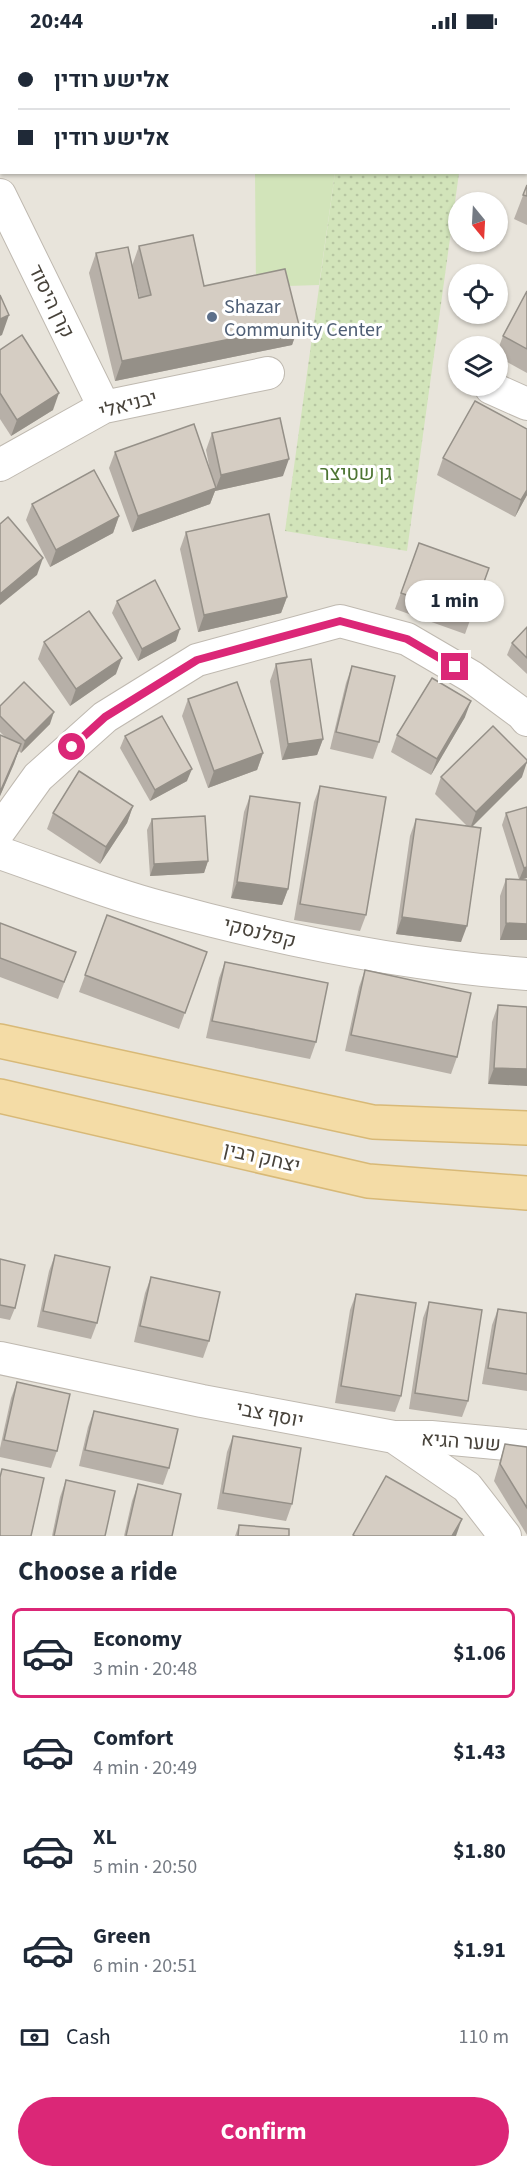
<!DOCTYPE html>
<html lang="en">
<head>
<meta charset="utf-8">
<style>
  :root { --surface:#fff; --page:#f2f2f3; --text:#1f2937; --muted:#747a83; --line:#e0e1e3; --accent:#db2777 }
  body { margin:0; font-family:"Source Sans 3",Heebo,sans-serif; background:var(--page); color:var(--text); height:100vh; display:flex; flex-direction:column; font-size:22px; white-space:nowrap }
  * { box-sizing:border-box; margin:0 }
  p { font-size:20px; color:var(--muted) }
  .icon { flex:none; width:33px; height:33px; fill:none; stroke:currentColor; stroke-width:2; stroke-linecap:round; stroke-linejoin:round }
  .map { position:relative; height:1494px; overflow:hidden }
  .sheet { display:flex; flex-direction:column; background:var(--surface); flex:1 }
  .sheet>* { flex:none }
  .hud { position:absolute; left:0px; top:0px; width:528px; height:132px; box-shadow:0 2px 4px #0004; display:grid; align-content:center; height:132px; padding:0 18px; background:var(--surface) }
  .needle { width:39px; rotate:162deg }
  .tools { position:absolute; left:448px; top:150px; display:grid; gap:12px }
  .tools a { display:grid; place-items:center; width:60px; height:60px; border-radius:50%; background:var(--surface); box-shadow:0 2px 4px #0004; font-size:30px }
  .end { position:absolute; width:27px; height:27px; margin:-14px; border:8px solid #db2777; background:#fff; box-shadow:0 0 0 3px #fff }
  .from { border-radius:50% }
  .bubble { position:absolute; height:42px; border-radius:21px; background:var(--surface); box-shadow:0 2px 4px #0004; font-size:20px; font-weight:700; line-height:42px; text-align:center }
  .hud b { display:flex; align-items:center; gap:21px; height:57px; font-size:22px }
  .hud b+b { border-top:2px solid var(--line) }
  .hud i { width:15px; height:15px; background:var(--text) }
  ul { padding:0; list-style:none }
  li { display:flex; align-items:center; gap:18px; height:90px; margin:0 12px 9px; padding:0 6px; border:3px solid transparent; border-radius:9px }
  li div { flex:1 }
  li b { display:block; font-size:22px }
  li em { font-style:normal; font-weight:700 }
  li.current { border-color:var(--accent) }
  li>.icon { width:54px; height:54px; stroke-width:1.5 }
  h2 { padding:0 18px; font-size:27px; line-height:72px }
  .pay { display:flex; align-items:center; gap:15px; height:66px; padding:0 18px; font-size:22px }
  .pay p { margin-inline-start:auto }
  .cta { display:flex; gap:12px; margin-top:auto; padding:12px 18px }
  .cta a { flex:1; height:69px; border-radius:36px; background:var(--accent); color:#fff; font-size:24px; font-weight:700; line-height:69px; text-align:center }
  .status { display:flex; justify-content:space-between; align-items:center; height:42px; padding:0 30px; background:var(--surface); direction:ltr }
  .status svg { height:16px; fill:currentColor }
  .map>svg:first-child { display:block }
  .residential { fill:#e8e4db; fill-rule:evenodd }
  .grass { fill:#d2e4ba }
  .park { fill:url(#park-dots) }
  .water { fill:url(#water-ripples) }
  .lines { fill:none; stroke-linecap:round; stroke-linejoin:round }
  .minor-casing { stroke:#bfb9b0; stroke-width:34 }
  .major-casing { stroke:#d8b977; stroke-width:36 }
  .minor { stroke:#fff; stroke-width:32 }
  .major { stroke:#f4dca6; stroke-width:33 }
  .wall { fill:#b7b0a8 }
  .shaded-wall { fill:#959088 }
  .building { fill:#d5cdc3; stroke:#959088; stroke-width:1.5 }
  .route { stroke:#db2777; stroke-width:8 }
  .service-dot { fill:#5c6f8a; stroke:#fff; stroke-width:2 }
  .labels { text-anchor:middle; stroke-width:6; stroke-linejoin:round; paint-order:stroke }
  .street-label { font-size:20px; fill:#48433b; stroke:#fff }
  .service-label { font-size:20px; fill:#4e5e75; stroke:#fff; text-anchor:start }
  .park-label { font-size:20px; fill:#4d7533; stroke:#fff }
</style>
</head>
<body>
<div class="status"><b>20:44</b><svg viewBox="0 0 49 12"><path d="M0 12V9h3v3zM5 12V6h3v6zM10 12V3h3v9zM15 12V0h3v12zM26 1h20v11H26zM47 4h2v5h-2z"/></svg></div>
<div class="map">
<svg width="527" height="1494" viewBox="0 0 527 1494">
  <defs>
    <pattern id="park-dots" width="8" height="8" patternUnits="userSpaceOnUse" patternTransform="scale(1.5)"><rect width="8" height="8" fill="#d2e4ba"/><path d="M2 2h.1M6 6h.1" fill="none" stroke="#b6c5a1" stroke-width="1.8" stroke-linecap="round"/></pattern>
    <pattern id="water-ripples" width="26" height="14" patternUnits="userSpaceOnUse" patternTransform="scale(1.5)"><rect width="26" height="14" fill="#b0d3e9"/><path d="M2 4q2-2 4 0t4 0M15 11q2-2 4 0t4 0" fill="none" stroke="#91adbe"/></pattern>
  </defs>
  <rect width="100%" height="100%" fill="#f4f2ec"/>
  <path class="residential" d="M0,0h527v1494h-527zM2,2h524v128h-524zM459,160h39v40h-39zM459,232h39v40h-39zM459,304h39v40h-39z"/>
  <path class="grass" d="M255,131h80l-16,112 -63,2z"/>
  <path class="park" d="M335,131h124l-52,378 -122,-20z"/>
  <path class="water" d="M414,0h98l-98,1z"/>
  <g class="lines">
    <defs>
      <g id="minor">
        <path d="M0,153l104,212"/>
        <path d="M491,346l36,16"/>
        <path d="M0,423l104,-58 164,-34"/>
        <path d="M0,788l38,-53 67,-60 92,-57 143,-39 67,18 65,38 50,37 5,6"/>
        <path d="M0,811c53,18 106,40 160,54 120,33 242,58 367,67"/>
        <path d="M0,1316l202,43 192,36 73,50 38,49"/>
        <path d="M394,1395h37l96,9"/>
      </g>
      <g id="major">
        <path d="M0,999l373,81 154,6"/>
        <path d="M0,1054l368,85 159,12"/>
      </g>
    </defs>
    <use href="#minor" class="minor-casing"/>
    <use href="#major" class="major-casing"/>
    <use href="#minor" class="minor"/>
    <use href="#major" class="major"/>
  </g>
  <g class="wall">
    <path d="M73,0h150v2h-151z"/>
    <path d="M2,19v74l-2,-4v-69z"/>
    <path d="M527,143v40l-13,-6z"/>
    <path d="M139,204l65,40 95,39 -7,20 -177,36 -26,-108 7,-20 44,45 -8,-32z"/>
    <path d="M527,249v82l-29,-16v-8l5,-13z"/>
    <path d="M0,308l53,60 -42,26 -11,-17z"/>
    <path d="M212,391l71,43 -68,15 -5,13 -78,28 -23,-64 6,-16 95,18 -4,-20z"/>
    <path d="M443,416l84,37 -12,22 -78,-42z"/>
    <path d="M32,462l87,12 -6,17 -63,34 -24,-47z"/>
    <path d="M186,490l101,65 -6,16 -83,19 -18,-83z"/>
    <path d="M419,501l70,25 -24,66 -70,-25z"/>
    <path d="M117,559l59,40 -38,20 -26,-48z"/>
    <path d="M527,585v47l-20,-19 5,-12z"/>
    <path d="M44,600l72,32 -46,32 -32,-47z"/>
    <path d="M276,622l47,75 -6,16 -35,5 -12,-79z"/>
    <path d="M352,624l27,76 -6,17 -43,-10 16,-66z"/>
    <path d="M188,657l75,54 -6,17 -49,18 -26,-72z"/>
    <path d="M0,664l50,18 -29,29 -2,-2 -19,45v-61l5,2 -5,-5z"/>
    <path d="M465,675l-34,58 -40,-23 6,-17z"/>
    <path d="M125,694l62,45 -37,20 -30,-53z"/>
    <path d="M441,735h81l-51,50 -10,115 -65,-8 14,-98 6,-17 51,7 -32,-32z"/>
    <path d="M320,744l46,129 -6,16 -66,-11 20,-118z"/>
    <path d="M250,754l38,93 -6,16 -51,-7 13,-86z"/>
    <path d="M133,764l-6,17 -27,41 -53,-35 6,-16z"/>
    <path d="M506,771l21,65 -6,2h6v60h-27v-44l6,-17h13l-17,-54z"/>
    <path d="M152,777l56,42 -4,12 -54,3 -3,-46z"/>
    <path d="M107,873l100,37 -28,77 -100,-37z"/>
    <path d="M0,881l76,29 -18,47 -58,-22z"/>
    <path d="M225,920l91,80 -6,17 -104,-21 13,-60z"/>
    <path d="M365,928l92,87 -6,17 -106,-23 14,-64z"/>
    <path d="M498,963l29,2 -39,77 4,-62z"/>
    <path d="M55,1213l42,68 -6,16 -54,-12 12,-56z"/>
    <path d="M0,1217l15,49 -5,12 -10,-2z"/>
    <path d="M151,1235l58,64 -6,17 -69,-16 11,-49z"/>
    <path d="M356,1252l45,102 -6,16 -60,-9 15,-93z"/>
    <path d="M429,1260l39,99 -6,16 -53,-8 14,-91z"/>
    <path d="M498,1267l29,4v78l-45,-7 10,-59z"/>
    <path d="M17,1340l40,69 -6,17 -51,-11v-9l11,-50z"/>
    <path d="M94,1369l75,57 -6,17 -84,-19 9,-39z"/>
    <path d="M233,1394l59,68 -6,17 -69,-12 10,-57z"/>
    <path d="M505,1402l22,3v88l-33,-54z"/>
    <path d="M66,1438l39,56h-53l8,-39z"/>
    <path d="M138,1442l34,52h-48l8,-35z"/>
    <path d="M239,1483l50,11h-54z"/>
  </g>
  <g class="shaded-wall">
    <path d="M9,273l-7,20 -2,1v-17z"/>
    <path d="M299,283l-7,20 -177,36 7,-20z"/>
    <path d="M59,351l-6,17 -42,26 6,-16z"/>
    <path d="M289,417l-6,17 -68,15 -5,13 -78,28 6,-16 78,-28 5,-13z"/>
    <path d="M527,448v5l-12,22 6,-17z"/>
    <path d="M119,474l-6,17 -63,34 6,-17z"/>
    <path d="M43,516l-6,17 -37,30v-11z"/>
    <path d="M287,555l-6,16 -83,19 6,-17z"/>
    <path d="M180,587l-4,12 -38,20 4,-12z"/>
    <path d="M122,616l-6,16 -46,32 6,-17z"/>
    <path d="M471,659l-6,16 -34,58 6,-16z"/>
    <path d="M54,670l-4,12 -29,29 4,-12z"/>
    <path d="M323,697l-6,16 -35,5 6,-16z"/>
    <path d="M21,702l-7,20 -14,32v-4z"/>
    <path d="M263,711l-6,17 -49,18 6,-17z"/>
    <path d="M527,720l-5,15 -52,52 6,-17z"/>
    <path d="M192,727l-5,12 -37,20 5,-11z"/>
    <path d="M133,764l-6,17 -27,41 6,-17z"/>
    <path d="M208,819l-4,12 -54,3 4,-12z"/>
    <path d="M527,825v11l-8,2 5,-12z"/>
    <path d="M237,840l51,7 -6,16 -51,-7z"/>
    <path d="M402,875l65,9 -6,16 -65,-8z"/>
    <path d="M506,881l21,1v16h-27z"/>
    <path d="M494,1026l33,1v17l-39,-2z"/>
    <path d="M462,1477l-6,17h-4z"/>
  </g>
  <g class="building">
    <path d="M53,0h16l1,2h-21z"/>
    <path d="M81,0h142v2h-141z"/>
    <rect x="232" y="0" width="85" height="2"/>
    <path d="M2,19v41l-2,-3v-37z"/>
    <path d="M527,143v11l-4,-1z"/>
    <path d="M193,193l11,51 81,-17 14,56 -177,36 -26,-108 32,-6 11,51 12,-3 -12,-49z"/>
    <path d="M527,249v58l-24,-13z"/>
    <path d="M0,253l9,20 -9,4z"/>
    <path d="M22,293l37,58 -42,27 -17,-27v-43z"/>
    <path d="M475,359l52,28v61l-6,10 -78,-42z"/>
    <path d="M280,376l9,41 -68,16 -9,-42z"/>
    <path d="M194,382l22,64 -78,28 -23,-64z"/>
    <path d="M94,428l25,46 -63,34 -24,-46z"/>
    <path d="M269,472l18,83 -83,18 -18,-83z"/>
    <path d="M8,475l35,41 -43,36v-70z"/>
    <path d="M419,501l70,25 -18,50 -70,-25z"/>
    <path d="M155,538l25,49 -38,20 -25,-48z"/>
    <path d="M89,569l33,47 -46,31 -32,-47z"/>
    <path d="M527,585v31l-15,-15z"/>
    <path d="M311,617l12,80 -35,5 -12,-80z"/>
    <path d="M352,624l43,10 -16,66 -43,-10z"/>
    <path d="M432,636l39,23 -34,58 -40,-24z"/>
    <path d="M24,640l30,30 -29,29 -25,-25v-10z"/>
    <path d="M237,640l26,71 -49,18 -26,-72z"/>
    <path d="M162,674l30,53 -37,21 -30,-54z"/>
    <path d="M493,684l34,34v2l-51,50 -35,-35z"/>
    <path d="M0,693l21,9 -21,48z"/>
    <path d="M79,729l54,35 -27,41 -53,-34z"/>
    <path d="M320,744l66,11 -20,118 -66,-11z"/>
    <path d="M250,754l50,7 -12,86 -51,-7z"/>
    <path d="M527,765v60l-3,1 -18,-55z"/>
    <path d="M205,774l3,45 -54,3 -2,-45z"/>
    <path d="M416,777l65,9 -14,98 -65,-9z"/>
    <path d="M506,837l21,1v44l-21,-1z"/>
    <path d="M107,873l100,37 -22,61 -100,-38z"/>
    <path d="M0,881l76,29 -12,30 -64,-24z"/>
    <path d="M225,920l103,21 -12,59 -104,-21z"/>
    <path d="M365,928l106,23 -14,64 -106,-22z"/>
    <path d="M498,963l29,2v62l-33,-1z"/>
    <path d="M55,1213l55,12 -13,56 -54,-12z"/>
    <path d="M0,1217l25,6 -10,43 -15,-3z"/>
    <path d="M151,1235l69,15 -11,49 -69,-15z"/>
    <path d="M356,1252l60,9 -15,93 -60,-10z"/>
    <path d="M429,1260l53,8 -14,91 -53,-8z"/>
    <path d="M498,1267l29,4v61l-39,-6z"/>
    <path d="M17,1340l53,12 -13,57 -53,-11z"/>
    <path d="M94,1369l84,18 -9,39 -84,-18z"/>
    <path d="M233,1394l68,12 -9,56 -69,-11z"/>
    <path d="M505,1402l22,3v61l-27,-44z"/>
    <path d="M2,1427l42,9 -13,58h-31v-59z"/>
    <path d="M386,1434l76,43 -10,17h-97l-2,-1z"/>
    <path d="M66,1438l49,11 -10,45h-51z"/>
    <path d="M138,1442l43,10 -9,42h-46z"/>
    <path d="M239,1483l50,4v7h-51z"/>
  </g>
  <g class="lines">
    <path class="route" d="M72,705l33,-30 92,-57 143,-39 67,18 48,28"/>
  </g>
  <circle class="service-dot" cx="212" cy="275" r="6"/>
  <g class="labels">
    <g class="street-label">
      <text transform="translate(52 259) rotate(64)" y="7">קרן היסוד</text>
      <text transform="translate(128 362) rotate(-15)" y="7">יבניאלי</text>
      <text transform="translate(260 890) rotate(14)" y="7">קפלנסקי</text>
      <text transform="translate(262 1115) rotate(13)" y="7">יצחק רבין</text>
      <text transform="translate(270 1372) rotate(11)" y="7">יוסף צבי</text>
      <text transform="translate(461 1399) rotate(4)" y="7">שער הגיא</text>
    </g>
    <g class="service-label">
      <text x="224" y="271">Shazar<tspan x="224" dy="23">Community Center</tspan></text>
    </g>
    <g class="park-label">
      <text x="356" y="438">גן שטיצר</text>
    </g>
  </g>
</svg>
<div class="tools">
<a><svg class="needle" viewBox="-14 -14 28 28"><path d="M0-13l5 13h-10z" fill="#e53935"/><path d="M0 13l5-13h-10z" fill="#747a83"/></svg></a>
<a><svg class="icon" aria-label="locate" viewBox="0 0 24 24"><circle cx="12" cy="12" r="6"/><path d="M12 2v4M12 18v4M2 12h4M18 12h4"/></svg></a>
<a><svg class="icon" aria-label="layers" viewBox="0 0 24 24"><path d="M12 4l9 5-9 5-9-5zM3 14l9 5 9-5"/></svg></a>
</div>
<i class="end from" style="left:72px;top:705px"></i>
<i class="end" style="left:455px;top:625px"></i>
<div class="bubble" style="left:405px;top:538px;width:99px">1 min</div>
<div class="hud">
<b><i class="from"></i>אלישע רודין</b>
<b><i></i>אלישע רודין</b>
</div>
</div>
<section class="sheet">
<h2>Choose a ride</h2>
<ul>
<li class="current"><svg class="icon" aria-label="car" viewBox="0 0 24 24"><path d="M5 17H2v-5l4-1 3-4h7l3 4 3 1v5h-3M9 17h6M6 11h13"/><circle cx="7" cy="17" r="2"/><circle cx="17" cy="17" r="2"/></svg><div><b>Economy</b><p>3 min · 20:48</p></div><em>$1.06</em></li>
<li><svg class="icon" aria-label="car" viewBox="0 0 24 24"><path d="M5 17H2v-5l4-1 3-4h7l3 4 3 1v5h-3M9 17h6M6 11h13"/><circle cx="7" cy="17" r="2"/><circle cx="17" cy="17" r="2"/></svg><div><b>Comfort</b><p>4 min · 20:49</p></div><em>$1.43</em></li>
<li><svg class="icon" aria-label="car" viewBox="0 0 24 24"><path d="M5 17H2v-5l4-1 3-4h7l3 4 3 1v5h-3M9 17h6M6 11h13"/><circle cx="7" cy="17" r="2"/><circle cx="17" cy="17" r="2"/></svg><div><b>XL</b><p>5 min · 20:50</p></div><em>$1.80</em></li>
<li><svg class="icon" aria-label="car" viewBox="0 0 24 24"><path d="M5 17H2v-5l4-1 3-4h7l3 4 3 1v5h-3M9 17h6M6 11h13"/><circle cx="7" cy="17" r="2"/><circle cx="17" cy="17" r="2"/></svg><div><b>Green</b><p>6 min · 20:51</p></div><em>$1.91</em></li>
</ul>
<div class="pay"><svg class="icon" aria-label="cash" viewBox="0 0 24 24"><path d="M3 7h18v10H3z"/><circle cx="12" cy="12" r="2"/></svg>Cash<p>110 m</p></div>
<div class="cta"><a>Confirm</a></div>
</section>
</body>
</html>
